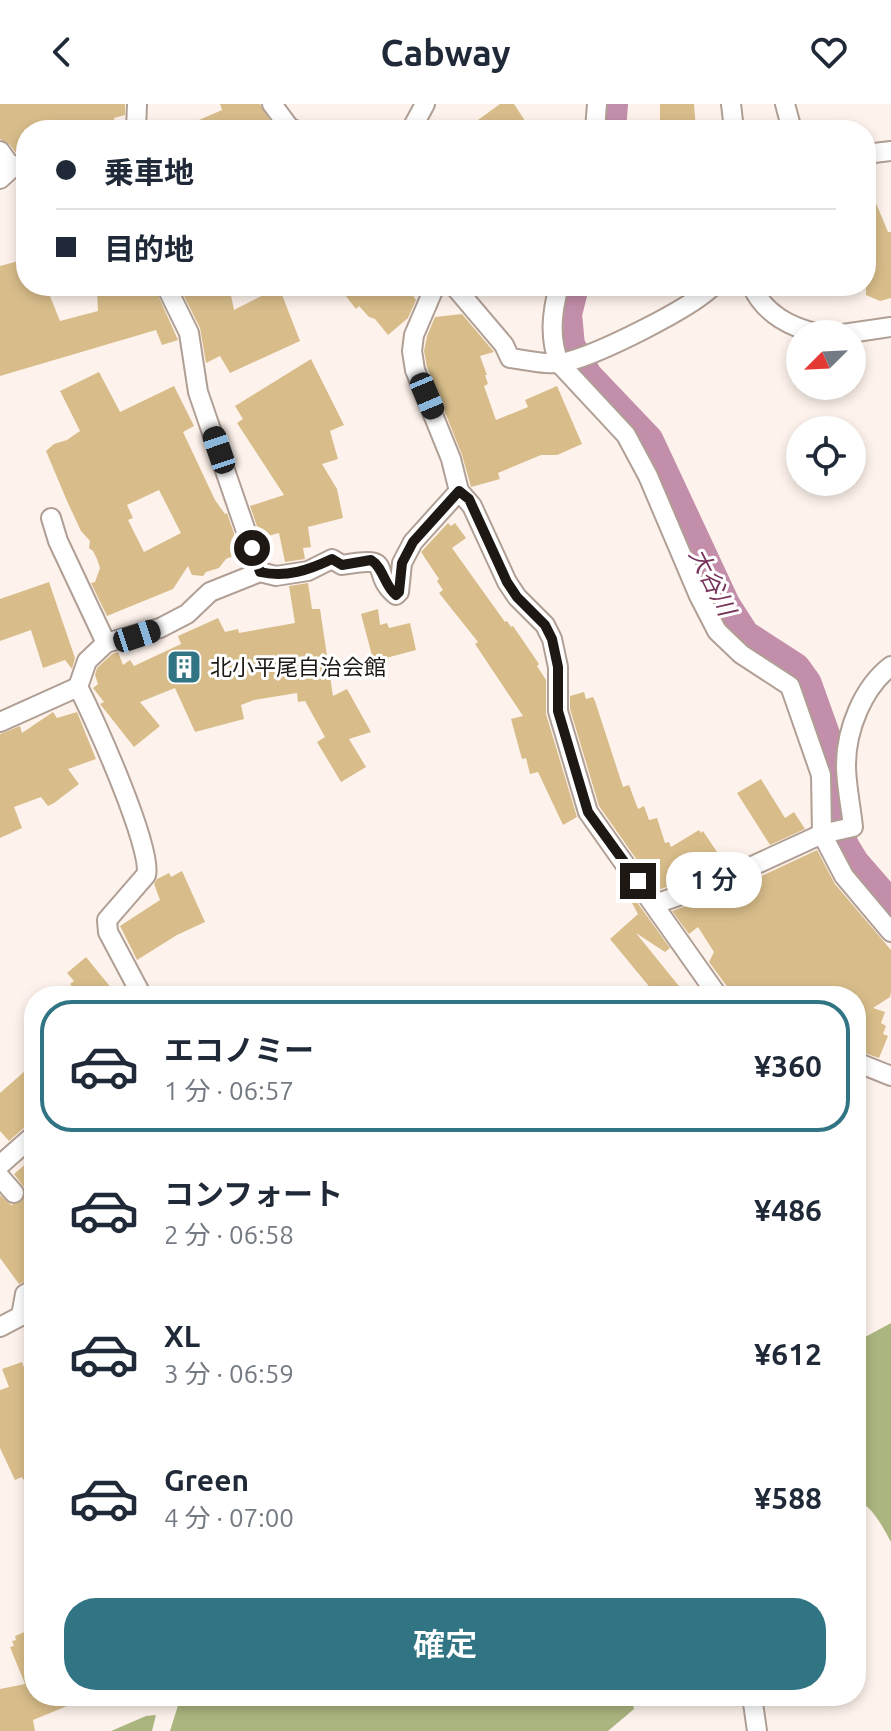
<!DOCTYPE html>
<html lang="ja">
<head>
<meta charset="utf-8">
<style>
  :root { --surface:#fff; --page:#f2f2f3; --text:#1f2937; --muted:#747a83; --line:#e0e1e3; --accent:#317584 }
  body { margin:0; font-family:Ubuntu,"Noto Sans JP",sans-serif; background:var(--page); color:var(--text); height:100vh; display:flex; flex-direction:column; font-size:30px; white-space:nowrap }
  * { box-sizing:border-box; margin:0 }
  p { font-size:26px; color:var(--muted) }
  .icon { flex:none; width:44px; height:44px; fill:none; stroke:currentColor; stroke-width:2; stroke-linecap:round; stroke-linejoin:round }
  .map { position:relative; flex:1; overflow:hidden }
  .panel { position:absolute; left:24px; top:882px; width:842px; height:720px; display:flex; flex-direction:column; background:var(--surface); border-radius:32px; box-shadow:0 4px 12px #0003 }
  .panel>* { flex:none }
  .guide { position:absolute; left:16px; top:16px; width:860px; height:176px; border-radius:32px; box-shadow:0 4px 12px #0003; display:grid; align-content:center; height:176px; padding:0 40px; background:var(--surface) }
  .needle { width:52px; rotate:246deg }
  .buttons { position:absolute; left:786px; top:216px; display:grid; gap:16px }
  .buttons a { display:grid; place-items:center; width:80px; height:80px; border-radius:50%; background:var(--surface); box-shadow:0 4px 12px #0003; font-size:40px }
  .end { position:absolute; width:36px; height:36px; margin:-18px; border:10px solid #1e1814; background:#fff; box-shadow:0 0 0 4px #fff }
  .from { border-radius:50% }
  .bubble { position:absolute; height:56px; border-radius:28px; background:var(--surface); box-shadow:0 4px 12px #0003; font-size:26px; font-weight:600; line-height:56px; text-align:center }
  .car { position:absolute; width:24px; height:48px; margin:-24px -12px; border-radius:10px; box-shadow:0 0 6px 2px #0007; background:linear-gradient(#222 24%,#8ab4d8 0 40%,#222 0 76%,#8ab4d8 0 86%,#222 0) }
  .guide b { display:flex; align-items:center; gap:28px; height:76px; font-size:30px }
  .guide b+b { border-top:2px solid var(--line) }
  .guide i { width:20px; height:20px; background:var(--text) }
  ul { padding:14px 0 0; list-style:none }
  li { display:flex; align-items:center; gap:24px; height:132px; margin:0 16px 12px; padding:0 24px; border:4px solid transparent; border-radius:32px }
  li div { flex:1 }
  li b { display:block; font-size:30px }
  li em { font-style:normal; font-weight:600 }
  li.selected { border-color:var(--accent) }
  li>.icon { width:72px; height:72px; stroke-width:1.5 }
  .action { display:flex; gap:16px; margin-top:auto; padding:16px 40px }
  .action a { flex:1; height:92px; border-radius:32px; background:var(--accent); color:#fff; font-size:32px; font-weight:600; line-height:92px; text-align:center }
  header { display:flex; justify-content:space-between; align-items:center; height:104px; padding:0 40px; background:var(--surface); font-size:36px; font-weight:600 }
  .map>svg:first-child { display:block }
  .forest { fill:#abb57f }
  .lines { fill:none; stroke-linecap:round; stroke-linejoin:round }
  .river { stroke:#c38eaa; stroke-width:38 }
  .building { fill:#d8bd8a; fill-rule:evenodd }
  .minor-casing { stroke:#b09f95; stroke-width:22 }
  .minor { stroke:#fff; stroke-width:18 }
  .route { stroke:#1e1814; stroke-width:10 }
  .labels { text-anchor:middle; stroke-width:6; stroke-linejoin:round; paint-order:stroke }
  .poi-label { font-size:22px; fill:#1e1814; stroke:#fff; text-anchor:start }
  .water-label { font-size:24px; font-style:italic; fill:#77355b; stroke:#fff }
</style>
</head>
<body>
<header><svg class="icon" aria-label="back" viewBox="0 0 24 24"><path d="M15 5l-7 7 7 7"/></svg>Cabway<svg class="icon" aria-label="heart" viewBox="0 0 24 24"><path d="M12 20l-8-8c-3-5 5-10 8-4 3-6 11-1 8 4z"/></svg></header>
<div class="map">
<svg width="891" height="1627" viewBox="0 0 891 1627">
  <rect width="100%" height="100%" fill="#fef3ec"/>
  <g class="forest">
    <path d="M891,1219v219c-8,-15 -19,-36 -35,-43v-157z"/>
    <path d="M181,1592h450l3,13 -26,22h-438z"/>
    <path d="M156,1611l-4,16h-41l35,-15z"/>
  </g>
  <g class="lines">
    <g class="river">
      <path d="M607,26l2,-26"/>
      <path d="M570,182l-7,28 3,32 18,32 61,64 77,165 20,31 51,33 10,14 23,64 5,26 2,42 7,30 11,18 40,46"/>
    </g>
  </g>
  <g class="building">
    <path d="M0,0h125v11l-11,3 1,5 -28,7h-61v19l-10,4 -7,-9 -9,-5z"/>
    <path d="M220,0h40l16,26h-100l46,-20z"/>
    <path d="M500,0h14l17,26h-67z"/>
    <path d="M660,0h34l2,26h-36z"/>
    <path d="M866,75l22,53h3v66l-11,3 -14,-6z"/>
    <path d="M26,155v27h20l14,35 38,-10 -1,-19 19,-6h38l24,54 -16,5 -6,-15 -156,46v-110z"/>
    <path d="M179,182h50l5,24 45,-23 21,54 -70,32 -10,-17 -14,7 -6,-35z"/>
    <path d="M338,182h37l5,5 7,-5h19l10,14 -8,18 -20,17 -13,-16 -6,-2 -10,-11 -3,3z"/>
    <path d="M462,210l32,38 -14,4 7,19h-2l3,9 -4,2 12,34 32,-13 -3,-7 32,-14 25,58 -25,11h-16l-43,18 2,6 -29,8 -9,-32 -35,-88 -3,-16 3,-15 8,-19z"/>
    <path d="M311,255l33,66 -14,6 8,28 -16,5 15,25 6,29 -35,9 3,20 -8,1 2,11 -20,3 -6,-29 -18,5 -11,-32 34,-11 -47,-72 6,-4 -8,-13z"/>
    <path d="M99,268l21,40 54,-26 20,40 -11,6 32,68 10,14 2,-1 11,32 -3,1 3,8 -12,5 -7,9 -13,4 -3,4 -11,-1 -4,-9 -15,23 -66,27 -16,-33 4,-1 5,-14 -3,-9 -4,-8 -4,-3 1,-7 -9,-10 -14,-30 -21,-50 8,-7 13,-4 13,-9 -20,-40zM159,386l22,43 -37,19 -16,-32 5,-2 -6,-13z"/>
    <path d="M448,419l3,3 4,-3 11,15 -14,10 53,74 2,-1 4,6 2,-1 26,38 -2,2 9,14v34l31,103 -14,8 -25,-53 -8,2 -4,-16 -4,1 -11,-40 12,-3 -48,-72 3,-2 -39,-49 4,-3 -6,-9 2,-2 -18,-27z"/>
    <path d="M49,478l26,76 -3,11 -7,-9 -22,8 -12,-38 -31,11v-42z"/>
    <path d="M308,479l4,26h8l13,87 14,-7 24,43 -22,7 17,28 -25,15 -24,-40 8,-5 -20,-36 -7,1 -1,-9 -43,7 -13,5 3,14 -49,13 -20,-44 -35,14 20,24 -26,21 -34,-43 4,-2 -11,-14 5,-4 -3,-9 2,-7 15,-14 6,-2 5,13 7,-5 4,6 47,-22 -3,-8 40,-18 7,14 13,-3 1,4 56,-10 -6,-37z"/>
    <path d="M378,505l2,16 7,-2 2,5 21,-5 6,27 -30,8 1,6 -12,3 -14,-53z"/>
    <path d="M584,588l2,7 7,-2 2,4 28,86 6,-2 9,24 6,-3 5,14 8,-2 8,25 4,-1 2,5 28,-17 2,3 2,-2 16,24 -10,6 6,9 -57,20 -59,-84 -29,-97v-13z"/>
    <path d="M53,608l4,6 20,-6 19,47 -28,10 11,15 -25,19 -6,3 -7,-9 -27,10 8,21 -22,10v-104l20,-8 2,7z"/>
    <path d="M761,675l24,39 9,-6 11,17 -35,16 -33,-52z"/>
    <path d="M817,746l18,34 56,66v42l-1,5 -17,11 12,4 -4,11 5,3 -3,8 5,2 -9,22 -23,-8v-54h-122l-25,-34 5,-10 -16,-25 -9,7 -17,-23 68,-25z"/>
    <path d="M182,767l23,51 -28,13 -40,25 -17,-34 40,-26 -6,-16 3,-5 12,-6 2,4z"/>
    <path d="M621,776l49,68 -5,4 -29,-19 51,63h-30l-47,-57 28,-25 -18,-33z"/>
    <path d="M86,853l13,16 19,23h-38l-10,-12 4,-3 -7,-8z"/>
    <path d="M34,959v60l-8,3 -17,15 -9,-10v-38z"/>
    <path d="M34,1047v126l-15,7 -19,-26v-63l11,10 11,-4 4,-11 -12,-16 14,-12 -3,-3z"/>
    <path d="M22,1258l12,33v102l-12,-20 -7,3 -15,-32v-58l9,-3 -7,-18z"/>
    <path d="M34,1524v68l55,1 -56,23 2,11h-35v-42l25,-5 -15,-37 4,-1 -2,-5 4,-1 -1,-4z"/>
  </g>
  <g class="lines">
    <defs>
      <g id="minor">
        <path d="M272,0l17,23 6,3"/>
        <path d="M731,0l3,26"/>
        <path d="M785,0l7,26"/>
        <path d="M136,26l1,-26"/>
        <path d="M411,26l14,-26"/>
        <path d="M595,26l2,-26"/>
        <path d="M0,47l12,17"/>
        <path d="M866,50l25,-3"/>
        <path d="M0,75l12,-11 14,-7"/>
        <path d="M166,182l23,47 9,59 62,180"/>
        <path d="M435,182l-21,49 -2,16 3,19 36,89 8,32 13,15 35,76 10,15 28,28 7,14 6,28v44l30,101 130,184"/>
        <path d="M454,182l50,59 6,13c17,2 39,8 56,4 33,-8 124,-53 147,-76"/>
        <path d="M559,182c-7,26 -10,51 0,77l67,72 22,41 51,120 18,35 24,23 49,32 31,89 1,59 22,42 47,56"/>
        <path d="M752,182c12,28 40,42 68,48"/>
        <path d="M843,230l48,-7"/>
        <path d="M51,414l7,23 48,102"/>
        <path d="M0,618l78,-35"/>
        <path d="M655,800l58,-20 109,-50 31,-7c-2,-20 -7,-42 -7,-62 0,-35 17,-78 45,-99"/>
        <path d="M142,892l-34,-64 -1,-12 39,-45c8,-24 -53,-160 -68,-188l9,-26 19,-18 54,-15 27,-14 23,-22 50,-20 16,4 32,-5 24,-12 10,6c57,-10 25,6 54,30l3,-3 3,-29 11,-21 46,-51"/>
        <path d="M856,958l35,14"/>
        <path d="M0,1061l34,-30"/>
        <path d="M0,1073l14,16"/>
        <path d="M0,1223l21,-11 4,-22 9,-5"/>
        <path d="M752,1592l5,35"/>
      </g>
    </defs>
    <use href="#minor" class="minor-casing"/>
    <use href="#minor" class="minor"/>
  </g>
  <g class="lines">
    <path class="route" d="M252,444l8,24c26,6 49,-2 72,-13l10,6 29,-5c13,8 13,26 25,35l3,-3 3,-29 11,-21 46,-51 10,8 38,83 10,15 28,28 7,14 6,28v44l30,101 50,69"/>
  </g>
  <defs>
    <symbol id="building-square" viewBox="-11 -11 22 22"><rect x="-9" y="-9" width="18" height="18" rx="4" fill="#317584" stroke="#fff"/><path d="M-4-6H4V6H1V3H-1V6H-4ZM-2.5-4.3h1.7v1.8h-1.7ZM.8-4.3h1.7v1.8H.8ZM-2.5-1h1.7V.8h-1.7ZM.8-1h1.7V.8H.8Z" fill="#fff"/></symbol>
  </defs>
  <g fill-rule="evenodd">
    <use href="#building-square" x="164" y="543" width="40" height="40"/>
  </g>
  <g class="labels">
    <g class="poi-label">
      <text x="210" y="571">北小平尾自治会館</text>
    </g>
    <g class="water-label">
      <text transform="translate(712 478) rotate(63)" y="8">大谷川</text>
    </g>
  </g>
</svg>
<div class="buttons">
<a><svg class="needle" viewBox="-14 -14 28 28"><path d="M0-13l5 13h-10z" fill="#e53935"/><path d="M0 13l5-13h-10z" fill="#747a83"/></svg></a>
<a><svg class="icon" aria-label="locate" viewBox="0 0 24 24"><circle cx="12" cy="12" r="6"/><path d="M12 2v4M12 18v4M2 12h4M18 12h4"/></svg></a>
</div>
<i class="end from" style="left:252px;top:444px"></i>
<i class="end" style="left:638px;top:777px"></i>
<div class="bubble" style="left:666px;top:748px;width:96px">1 分</div>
<i class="car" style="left:427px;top:292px;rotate:157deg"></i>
<i class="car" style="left:219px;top:346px;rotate:341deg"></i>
<i class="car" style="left:137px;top:532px;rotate:72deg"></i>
<div class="guide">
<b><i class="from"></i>乗車地</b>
<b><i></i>目的地</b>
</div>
<section class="panel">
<ul>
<li class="selected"><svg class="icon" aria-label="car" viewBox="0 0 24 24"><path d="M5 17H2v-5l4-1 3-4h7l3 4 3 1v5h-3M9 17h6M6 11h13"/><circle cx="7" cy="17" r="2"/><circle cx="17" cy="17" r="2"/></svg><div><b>エコノミー</b><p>1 分 · 06:57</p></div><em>¥360</em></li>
<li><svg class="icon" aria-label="car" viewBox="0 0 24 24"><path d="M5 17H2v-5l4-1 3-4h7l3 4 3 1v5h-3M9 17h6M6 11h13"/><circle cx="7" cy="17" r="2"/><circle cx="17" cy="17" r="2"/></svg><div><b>コンフォート</b><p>2 分 · 06:58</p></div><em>¥486</em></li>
<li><svg class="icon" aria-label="car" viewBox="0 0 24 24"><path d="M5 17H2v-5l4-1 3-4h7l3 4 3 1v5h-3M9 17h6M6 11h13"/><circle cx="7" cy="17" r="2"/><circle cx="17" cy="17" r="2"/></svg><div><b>XL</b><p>3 分 · 06:59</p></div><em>¥612</em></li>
<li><svg class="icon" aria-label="car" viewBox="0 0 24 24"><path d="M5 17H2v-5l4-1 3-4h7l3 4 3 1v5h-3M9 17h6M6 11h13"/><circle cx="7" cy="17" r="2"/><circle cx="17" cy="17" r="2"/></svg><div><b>Green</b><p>4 分 · 07:00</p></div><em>¥588</em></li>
</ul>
<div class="action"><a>確定</a></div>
</section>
</div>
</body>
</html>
